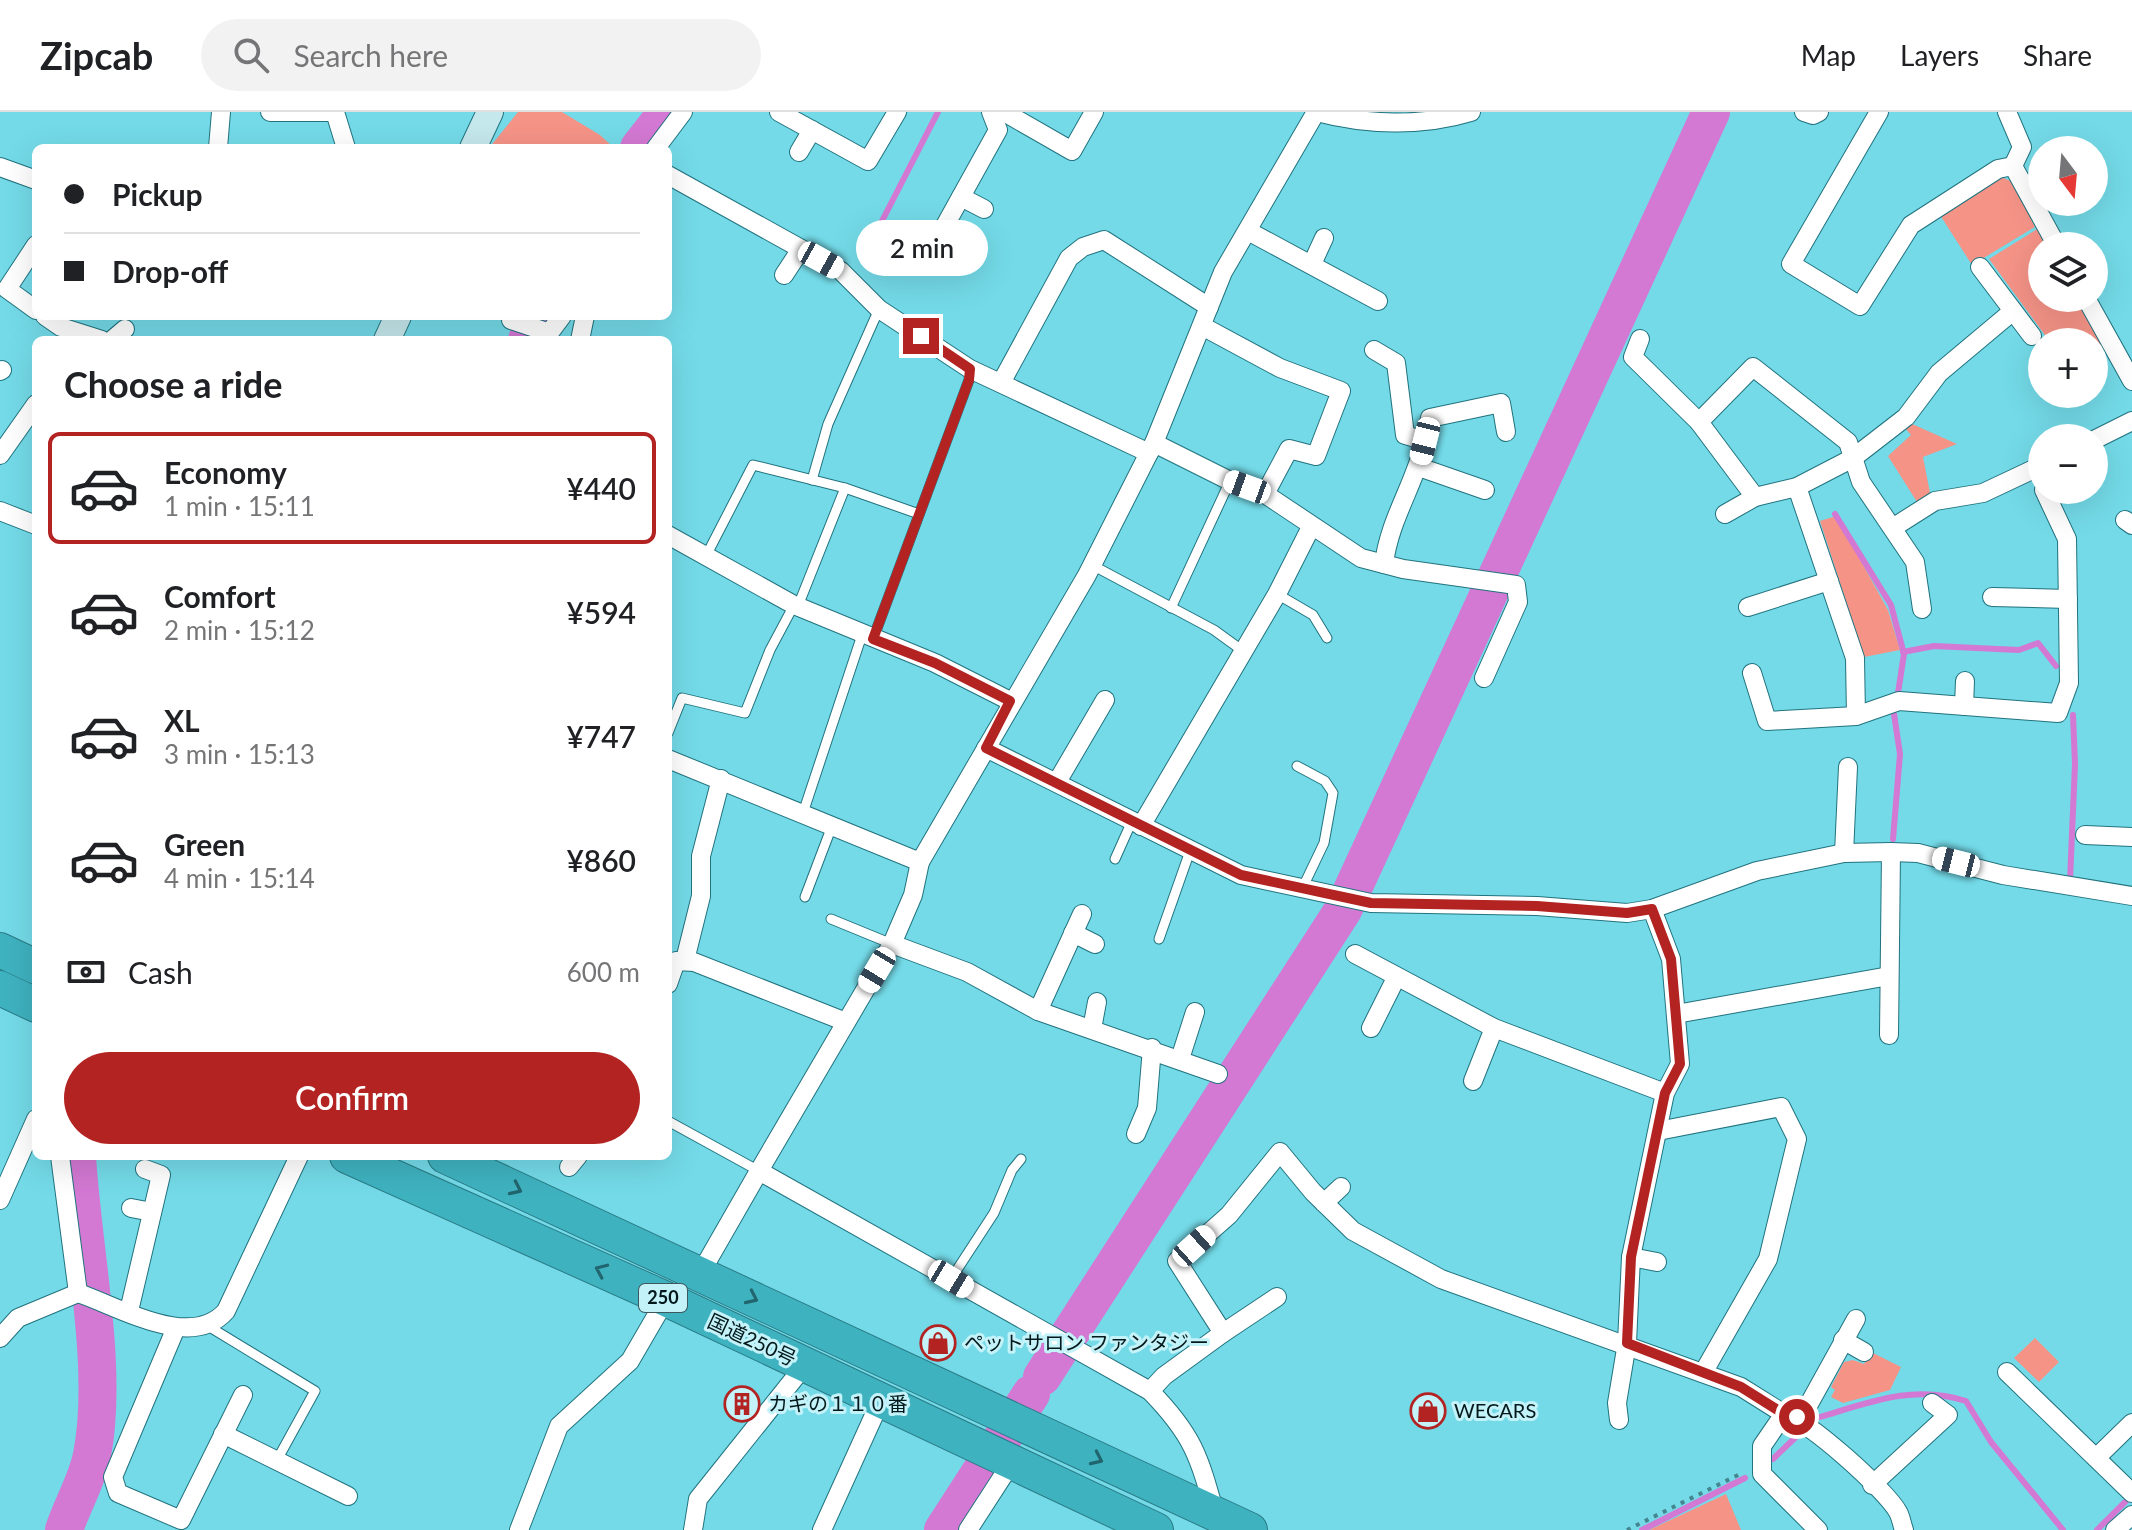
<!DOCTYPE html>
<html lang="en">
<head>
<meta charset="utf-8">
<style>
  :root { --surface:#fff; --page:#f2f2f2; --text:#202124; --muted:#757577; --line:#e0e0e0; --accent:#b32321 }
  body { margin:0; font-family:Lato,"Noto Sans JP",sans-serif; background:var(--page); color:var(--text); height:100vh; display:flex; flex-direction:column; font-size:30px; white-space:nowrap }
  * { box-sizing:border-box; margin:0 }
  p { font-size:26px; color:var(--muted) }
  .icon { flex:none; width:44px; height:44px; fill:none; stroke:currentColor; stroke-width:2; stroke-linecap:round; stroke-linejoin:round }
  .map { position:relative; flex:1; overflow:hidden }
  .sheet { position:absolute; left:32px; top:224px; width:640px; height:824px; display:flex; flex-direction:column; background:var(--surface); border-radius:12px; box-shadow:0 8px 32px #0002 }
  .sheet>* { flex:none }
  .hud { position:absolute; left:32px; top:32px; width:640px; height:176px; border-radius:12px; box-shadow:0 8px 32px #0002; display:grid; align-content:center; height:176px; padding:0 32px; background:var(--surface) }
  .needle { width:52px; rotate:164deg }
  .fabs { position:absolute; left:2028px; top:24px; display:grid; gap:16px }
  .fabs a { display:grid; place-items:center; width:80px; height:80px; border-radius:50%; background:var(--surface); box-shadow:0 8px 32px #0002; font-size:40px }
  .end { position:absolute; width:36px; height:36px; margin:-18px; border:10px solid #b32321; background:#fff; box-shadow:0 0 0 4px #fff }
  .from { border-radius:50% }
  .bubble { position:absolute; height:56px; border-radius:28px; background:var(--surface); box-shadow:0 8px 32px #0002; font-size:26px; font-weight:600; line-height:56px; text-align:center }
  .car { position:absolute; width:24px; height:48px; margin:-24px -12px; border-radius:10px; box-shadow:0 0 6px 2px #0007; background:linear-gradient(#fff 24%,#345 0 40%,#fff 0 76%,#345 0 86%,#fff 0) }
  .hud b { display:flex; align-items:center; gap:28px; height:76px; font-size:30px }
  .hud b+b { border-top:2px solid var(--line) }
  .hud i { width:20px; height:20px; background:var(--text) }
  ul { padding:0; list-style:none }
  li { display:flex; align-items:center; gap:24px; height:112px; margin:0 16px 12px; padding:0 16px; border:4px solid transparent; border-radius:12px }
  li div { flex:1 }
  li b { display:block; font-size:30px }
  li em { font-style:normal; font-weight:600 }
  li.active { border-color:var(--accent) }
  li>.icon { width:72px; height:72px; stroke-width:1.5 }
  h2 { padding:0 32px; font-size:36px; line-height:96px }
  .pay { display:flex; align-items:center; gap:20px; height:88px; padding:0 32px; font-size:30px }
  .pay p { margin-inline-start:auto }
  .cta { display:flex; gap:16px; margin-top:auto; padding:16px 32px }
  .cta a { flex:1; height:92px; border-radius:48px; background:var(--accent); color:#fff; font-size:32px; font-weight:600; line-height:92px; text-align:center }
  header { display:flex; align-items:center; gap:48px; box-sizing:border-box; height:112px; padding:0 40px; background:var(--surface); border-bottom:2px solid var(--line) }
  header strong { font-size:38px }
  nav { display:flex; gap:44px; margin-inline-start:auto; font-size:28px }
  .search { width:560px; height:72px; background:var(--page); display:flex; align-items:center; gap:20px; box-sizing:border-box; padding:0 28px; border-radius:44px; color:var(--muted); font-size:30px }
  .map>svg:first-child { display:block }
  .green { fill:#f59387 }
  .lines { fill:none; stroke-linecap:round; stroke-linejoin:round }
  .stream { stroke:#d378d3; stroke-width:6 }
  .river { stroke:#d378d3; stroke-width:38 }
  .lane-casing { stroke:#21737e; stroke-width:11 }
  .street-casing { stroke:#21737e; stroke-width:20 }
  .secondary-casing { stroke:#21737e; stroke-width:28 }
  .highway-casing { stroke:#2a7c86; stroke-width:36 }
  .path { stroke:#448790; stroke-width:4; stroke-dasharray:4 6; stroke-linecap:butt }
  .lane { stroke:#fff; stroke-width:9 }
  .street { stroke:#fff; stroke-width:18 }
  .secondary { stroke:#c5e8ec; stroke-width:26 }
  .highway { stroke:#3fb2c0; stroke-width:34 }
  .oneway { stroke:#21656e }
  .route { stroke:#b32321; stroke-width:10 }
  .labels { text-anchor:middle; stroke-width:6; stroke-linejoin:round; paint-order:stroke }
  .shield { fill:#c4f2f9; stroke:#3d595e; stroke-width:2 }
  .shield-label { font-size:18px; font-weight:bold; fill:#03181b }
  .street-label { font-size:20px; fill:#03181b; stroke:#c4f2f9 }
  .poi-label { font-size:20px; fill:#03181b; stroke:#c4f2f9; text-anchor:start }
</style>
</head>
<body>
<header>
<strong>Zipcab</strong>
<div class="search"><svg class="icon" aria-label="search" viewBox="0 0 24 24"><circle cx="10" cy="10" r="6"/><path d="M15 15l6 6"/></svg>Search here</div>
<nav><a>Map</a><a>Layers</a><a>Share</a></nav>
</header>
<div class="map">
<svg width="2132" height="1418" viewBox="0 0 2132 1418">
  <rect width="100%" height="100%" fill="#74dae8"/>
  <g class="green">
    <path d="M518,0h44l38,23 14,13h-125z"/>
    <path d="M2001,65l12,5 22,45 -63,38 -32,-50z"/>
    <path d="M2037,117l10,17h-5v52h35l28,49 -11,8v-13h-44l-61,-83z"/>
    <path d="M1910,311l47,21 -34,13 7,36 -13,9 -29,-46 23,-21 -7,-8z"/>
    <path d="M1836,404l52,94 12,40 -36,7 -44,-136z"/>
    <path d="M2035,1226l24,24 -20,20 -25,-24z"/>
    <path d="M1871,1240l30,15 -11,23 -47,13 -12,-6 4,-7 -4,-3 13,-25 9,-2 11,4z"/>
    <path d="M1726,1382l15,36h-92z"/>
  </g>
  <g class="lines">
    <g class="stream">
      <path d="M882,109l56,-109"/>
      <path d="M1835,402l56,91 13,49 -6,39"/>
      <path d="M1903,540l31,-6 85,4 19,-7 18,23"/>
      <path d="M1893,727l7,-85 -6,-40"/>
      <path d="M2070,768l5,-116 -2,-49"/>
      <path d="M1820,1305c50,-15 94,-33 146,-16l25,41 72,88"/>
      <path d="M1773,1347l25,-24"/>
      <path d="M1642,1418l103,-52"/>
      <path d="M2097,1418l34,-34"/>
    </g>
    <g class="river">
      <path d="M639,36l28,-36"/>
      <path d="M527,228l10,-24"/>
      <path d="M1042,1265l301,-467 368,-798"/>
      <path d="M64,1418c8,-25 23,-49 28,-75 17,-86 -10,-209 -15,-299"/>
      <path d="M943,1418l88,-136"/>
    </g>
    <defs>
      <g id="lane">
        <path d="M812,368l16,-56 51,-115"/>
        <path d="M706,444l47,-91 92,23 74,26"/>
        <path d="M1092,453l122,65 29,21"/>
        <path d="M1277,482l36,21 14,23"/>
        <path d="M798,494l47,-118"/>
        <path d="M1171,496l59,-127"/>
        <path d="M873,527l96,-259 1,-11"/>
        <path d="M668,621l14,-35 63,15 25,-63 24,-45"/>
        <path d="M1297,654l28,15 8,12 -9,50 -22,46"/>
        <path d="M803,701l59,-178"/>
        <path d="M1115,747l17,-38"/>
        <path d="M805,785l27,-71"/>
        <path d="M831,807l61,25"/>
        <path d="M1159,827l31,-88"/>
        <path d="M668,1009l91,50"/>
        <path d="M951,1167l43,-66 18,-43 9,-11"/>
        <path d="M208,1214l107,65 -38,69"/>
      </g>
      <g id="street">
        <path d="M270,0h65l11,36"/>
        <path d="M779,0l89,49 29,-49"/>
        <path d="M1004,0l68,39 22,-39"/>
        <path d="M1317,0c49,13 105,15 154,0"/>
        <path d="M1804,0l9,3 6,-3"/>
        <path d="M1879,0l-88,152 69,42 51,-81 87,-56 15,-3"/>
        <path d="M2007,0l15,35 -9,19 44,80"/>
        <path d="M218,36l3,-36"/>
        <path d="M656,36l27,-36"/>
        <path d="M799,40l13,-22"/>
        <path d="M0,55l36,13"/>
        <path d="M668,63l173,96 38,38 91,60 179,84"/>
        <path d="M961,85l23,12"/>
        <path d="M1248,119l130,70"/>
        <path d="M908,130l21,12"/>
        <path d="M36,133l-29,44 29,21"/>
        <path d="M927,146l71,-128 -7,-18"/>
        <path d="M1312,152l12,-26"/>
        <path d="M1980,155l52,69"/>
        <path d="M784,163l17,-26"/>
        <path d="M2086,186l46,83"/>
        <path d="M45,204l16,11 41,13"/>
        <path d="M511,208l36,12"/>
        <path d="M1202,214l78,42 61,23 -25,65 -27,-7 -24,45"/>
        <path d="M1640,227l-7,18 66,65 56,75"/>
        <path d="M112,228l13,-11"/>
        <path d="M544,228l18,-24"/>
        <path d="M580,228l5,-24"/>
        <path d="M1374,238l22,13 9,72 20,6c-10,43 -36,79 -41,123"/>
        <path d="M0,259l2,-1"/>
        <path d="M1001,271l68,-125 14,-11 21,-7 105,67"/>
        <path d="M1699,310l54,-55 95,75 13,40 54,80 7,47"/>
        <path d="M2094,328l38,-19"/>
        <path d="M1425,329l5,-23 71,-15 5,29"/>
        <path d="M1154,331l76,38 35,13 96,64 42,11 113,16 2,17 -34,76"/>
        <path d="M0,343l36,-51"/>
        <path d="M1419,355l66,23"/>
        <path d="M1797,375l58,171 1,58"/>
        <path d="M0,399l36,14"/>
        <path d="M1725,402l30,-17 42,-10 56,-29 53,-41 33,-44 74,-62"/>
        <path d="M2125,408l7,5"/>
        <path d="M1894,415l41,-26 48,-8 51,-24"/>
        <path d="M668,423l126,70 141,58 75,38"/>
        <path d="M1992,485l76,2"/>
        <path d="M1748,495l81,-26"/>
        <path d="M1752,561l15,48 89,-5 43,-15 159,12 11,-30 -2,-144 -23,-49"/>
        <path d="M1964,594l1,-25"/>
        <path d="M986,636l255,127 130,28 166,3 90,7 25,-4 105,-38 87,-18 47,-1 27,1 85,22 129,21"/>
        <path d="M668,647l252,103"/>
        <path d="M1057,670l48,-82"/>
        <path d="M1141,714l136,-232 34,-67"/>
        <path d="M2085,723l47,2"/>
        <path d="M1844,741l4,-86"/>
        <path d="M1073,821l22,11"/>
        <path d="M892,832l75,28 71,39 180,63"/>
        <path d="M1355,842l139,74 171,65"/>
        <path d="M685,848l16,-64v-40l20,-77"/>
        <path d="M668,872l8,-23 18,1 152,60"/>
        <path d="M1038,899l44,-97"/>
        <path d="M1676,902l213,-38"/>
        <path d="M1371,916l25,-50"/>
        <path d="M1092,917l5,-27"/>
        <path d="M1889,923l2,-183"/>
        <path d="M1180,947l15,-47"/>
        <path d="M1473,969l21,-53"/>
        <path d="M1658,1019l123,-24 16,32 -29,120 -65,114"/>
        <path d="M1136,1022l11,-26 5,-60"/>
        <path d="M60,1044l18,137"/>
        <path d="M569,1055l9,-11"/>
        <path d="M0,1088l36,-81"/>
        <path d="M1324,1091l17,-16"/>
        <path d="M131,1096l21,4"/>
        <path d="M1631,1145l26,5"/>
        <path d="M700,1162l59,-103"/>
        <path d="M1277,1185l-54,36 -46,-72 52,-46 51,-63 33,40 40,39 88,48 300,108 43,27"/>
        <path d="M129,1199l32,-136 -16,-6"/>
        <path d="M175,1218l-62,147 5,16 63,27 62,-125"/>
        <path d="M0,1226l18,-20 60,-25c42,14 113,58 148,18l73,-155"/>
        <path d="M1843,1228l21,12"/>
        <path d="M2007,1260l125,121"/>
        <path d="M1150,1279l14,-15 59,-43"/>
        <path d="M1797,1305l12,-13 47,-85"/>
        <path d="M1619,1308l-2,-17 10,-60 4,-86 34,-164 15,-29 -9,-105 -19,-50"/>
        <path d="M223,1322l125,62"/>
        <path d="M2096,1346l36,-35"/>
        <path d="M1872,1373l76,-70 -16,-12"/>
        <path d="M1215,1402c-16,-58 -22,-79 -65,-123l-391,-220 133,-227 21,-49 7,-33 167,-287 67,-132 69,-171 93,-160"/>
        <path d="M519,1418l40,-104 71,-65 36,-62"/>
        <path d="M693,1418l5,-31 107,-134"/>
        <path d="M822,1418l59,-130"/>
        <path d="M968,1418l44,-68"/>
        <path d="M1818,1418l-56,-56v-28l22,-32c23,5 102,76 114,98 3,5 4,13 6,18"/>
        <path d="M2115,1418l17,-15"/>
      </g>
      <g id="secondary">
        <path d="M473,36l17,-36"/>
        <path d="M387,228l11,-24"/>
      </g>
      <g id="highway">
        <path d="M0,838l36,17"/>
        <path d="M0,876l36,17"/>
        <path d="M347,1044l319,143 490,231"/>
        <path d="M445,1044l805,374"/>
      </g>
    </defs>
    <use href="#lane" class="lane-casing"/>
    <use href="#street" class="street-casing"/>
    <use href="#secondary" class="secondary-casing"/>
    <use href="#highway" class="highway-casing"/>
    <path class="path" d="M1627,1418l115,-57"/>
    <use href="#lane" class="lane"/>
    <use href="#street" class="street"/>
    <use href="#secondary" class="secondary"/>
    <use href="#highway" class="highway"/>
  </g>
  <defs><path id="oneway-chevron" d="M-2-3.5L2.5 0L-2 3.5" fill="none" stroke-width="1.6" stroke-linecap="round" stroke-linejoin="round" transform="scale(2)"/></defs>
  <g class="oneway">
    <use href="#oneway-chevron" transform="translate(516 1077) rotate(25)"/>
    <use href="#oneway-chevron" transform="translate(601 1158) rotate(-156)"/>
    <use href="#oneway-chevron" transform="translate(752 1186) rotate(25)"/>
    <use href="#oneway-chevron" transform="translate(1097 1347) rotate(25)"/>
  </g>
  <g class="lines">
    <path class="route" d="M921,224l49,33 -1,11 -96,259 62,24 75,38 -24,47 255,127 130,28 166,3 90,7 25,-4 19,50 9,105 -15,29 -34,164 -4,86 114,44 43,27 13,3"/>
  </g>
  <defs>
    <symbol id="shop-ring" viewBox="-11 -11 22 22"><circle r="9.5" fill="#c4f2f9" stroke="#b32321" stroke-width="1.5"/><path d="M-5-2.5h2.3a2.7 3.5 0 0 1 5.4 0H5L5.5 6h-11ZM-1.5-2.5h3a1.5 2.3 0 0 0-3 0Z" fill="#b32321"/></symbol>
    <symbol id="building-ring" viewBox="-11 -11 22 22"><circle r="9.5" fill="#c4f2f9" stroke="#b32321" stroke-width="1.5"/><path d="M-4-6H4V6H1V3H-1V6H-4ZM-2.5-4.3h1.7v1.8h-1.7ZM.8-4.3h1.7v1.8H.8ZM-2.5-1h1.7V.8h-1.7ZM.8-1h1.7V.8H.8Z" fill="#b32321"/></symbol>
  </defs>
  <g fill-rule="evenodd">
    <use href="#shop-ring" x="918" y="1211" width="40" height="40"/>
    <use href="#building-ring" x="722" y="1272" width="40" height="40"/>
    <use href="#shop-ring" x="1408" y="1279" width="40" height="40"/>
  </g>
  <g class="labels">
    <rect class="shield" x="639" y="1172" width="48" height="28" rx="6"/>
    <g class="shield-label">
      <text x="663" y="1192">250</text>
    </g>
    <g class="street-label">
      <text transform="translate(752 1228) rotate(25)" y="7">国道250号</text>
    </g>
    <g class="poi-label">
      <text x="964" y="1238">ペットサロン ファンタジー</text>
      <text x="768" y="1299">カギの１１０番</text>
      <text x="1454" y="1306">WECARS</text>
    </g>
  </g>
</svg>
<div class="fabs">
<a><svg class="needle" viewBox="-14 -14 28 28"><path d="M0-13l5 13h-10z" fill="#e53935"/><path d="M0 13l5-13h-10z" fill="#757577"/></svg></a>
<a><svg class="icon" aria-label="layers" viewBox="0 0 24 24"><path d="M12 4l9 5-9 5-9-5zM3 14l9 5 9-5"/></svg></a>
<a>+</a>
<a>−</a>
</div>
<i class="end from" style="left:1797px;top:1305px"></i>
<i class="end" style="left:921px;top:224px"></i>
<div class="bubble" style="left:856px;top:108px;width:132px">2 min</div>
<i class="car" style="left:821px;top:148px;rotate:119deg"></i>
<i class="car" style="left:1425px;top:329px;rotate:194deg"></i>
<i class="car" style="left:1247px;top:375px;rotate:290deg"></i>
<i class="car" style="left:1956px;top:750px;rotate:284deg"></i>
<i class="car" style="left:877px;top:858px;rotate:211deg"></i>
<i class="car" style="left:1194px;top:1134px;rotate:48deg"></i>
<i class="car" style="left:951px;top:1167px;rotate:121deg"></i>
<div class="hud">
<b><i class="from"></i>Pickup</b>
<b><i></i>Drop-off</b>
</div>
<section class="sheet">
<h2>Choose a ride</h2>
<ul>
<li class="active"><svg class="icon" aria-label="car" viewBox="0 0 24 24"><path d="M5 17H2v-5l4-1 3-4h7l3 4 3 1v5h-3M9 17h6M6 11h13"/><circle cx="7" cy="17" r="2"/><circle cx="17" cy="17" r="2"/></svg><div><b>Economy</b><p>1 min · 15:11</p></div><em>¥440</em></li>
<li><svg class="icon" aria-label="car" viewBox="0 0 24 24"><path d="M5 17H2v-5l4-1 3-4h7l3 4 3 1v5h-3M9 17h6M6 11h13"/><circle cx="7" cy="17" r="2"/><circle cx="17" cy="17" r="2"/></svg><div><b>Comfort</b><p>2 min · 15:12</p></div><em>¥594</em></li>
<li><svg class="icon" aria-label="car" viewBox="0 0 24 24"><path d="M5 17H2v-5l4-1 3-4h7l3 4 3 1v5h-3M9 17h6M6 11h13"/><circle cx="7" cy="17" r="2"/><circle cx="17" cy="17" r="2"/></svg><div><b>XL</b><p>3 min · 15:13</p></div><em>¥747</em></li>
<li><svg class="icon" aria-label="car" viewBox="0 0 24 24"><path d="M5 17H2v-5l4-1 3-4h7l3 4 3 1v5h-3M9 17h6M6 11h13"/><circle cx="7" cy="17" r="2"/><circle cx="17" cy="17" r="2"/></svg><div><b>Green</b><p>4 min · 15:14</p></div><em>¥860</em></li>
</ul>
<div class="pay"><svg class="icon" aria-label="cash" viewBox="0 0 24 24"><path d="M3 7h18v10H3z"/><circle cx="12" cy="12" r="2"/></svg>Cash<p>600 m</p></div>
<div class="cta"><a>Confirm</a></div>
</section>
</div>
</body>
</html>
